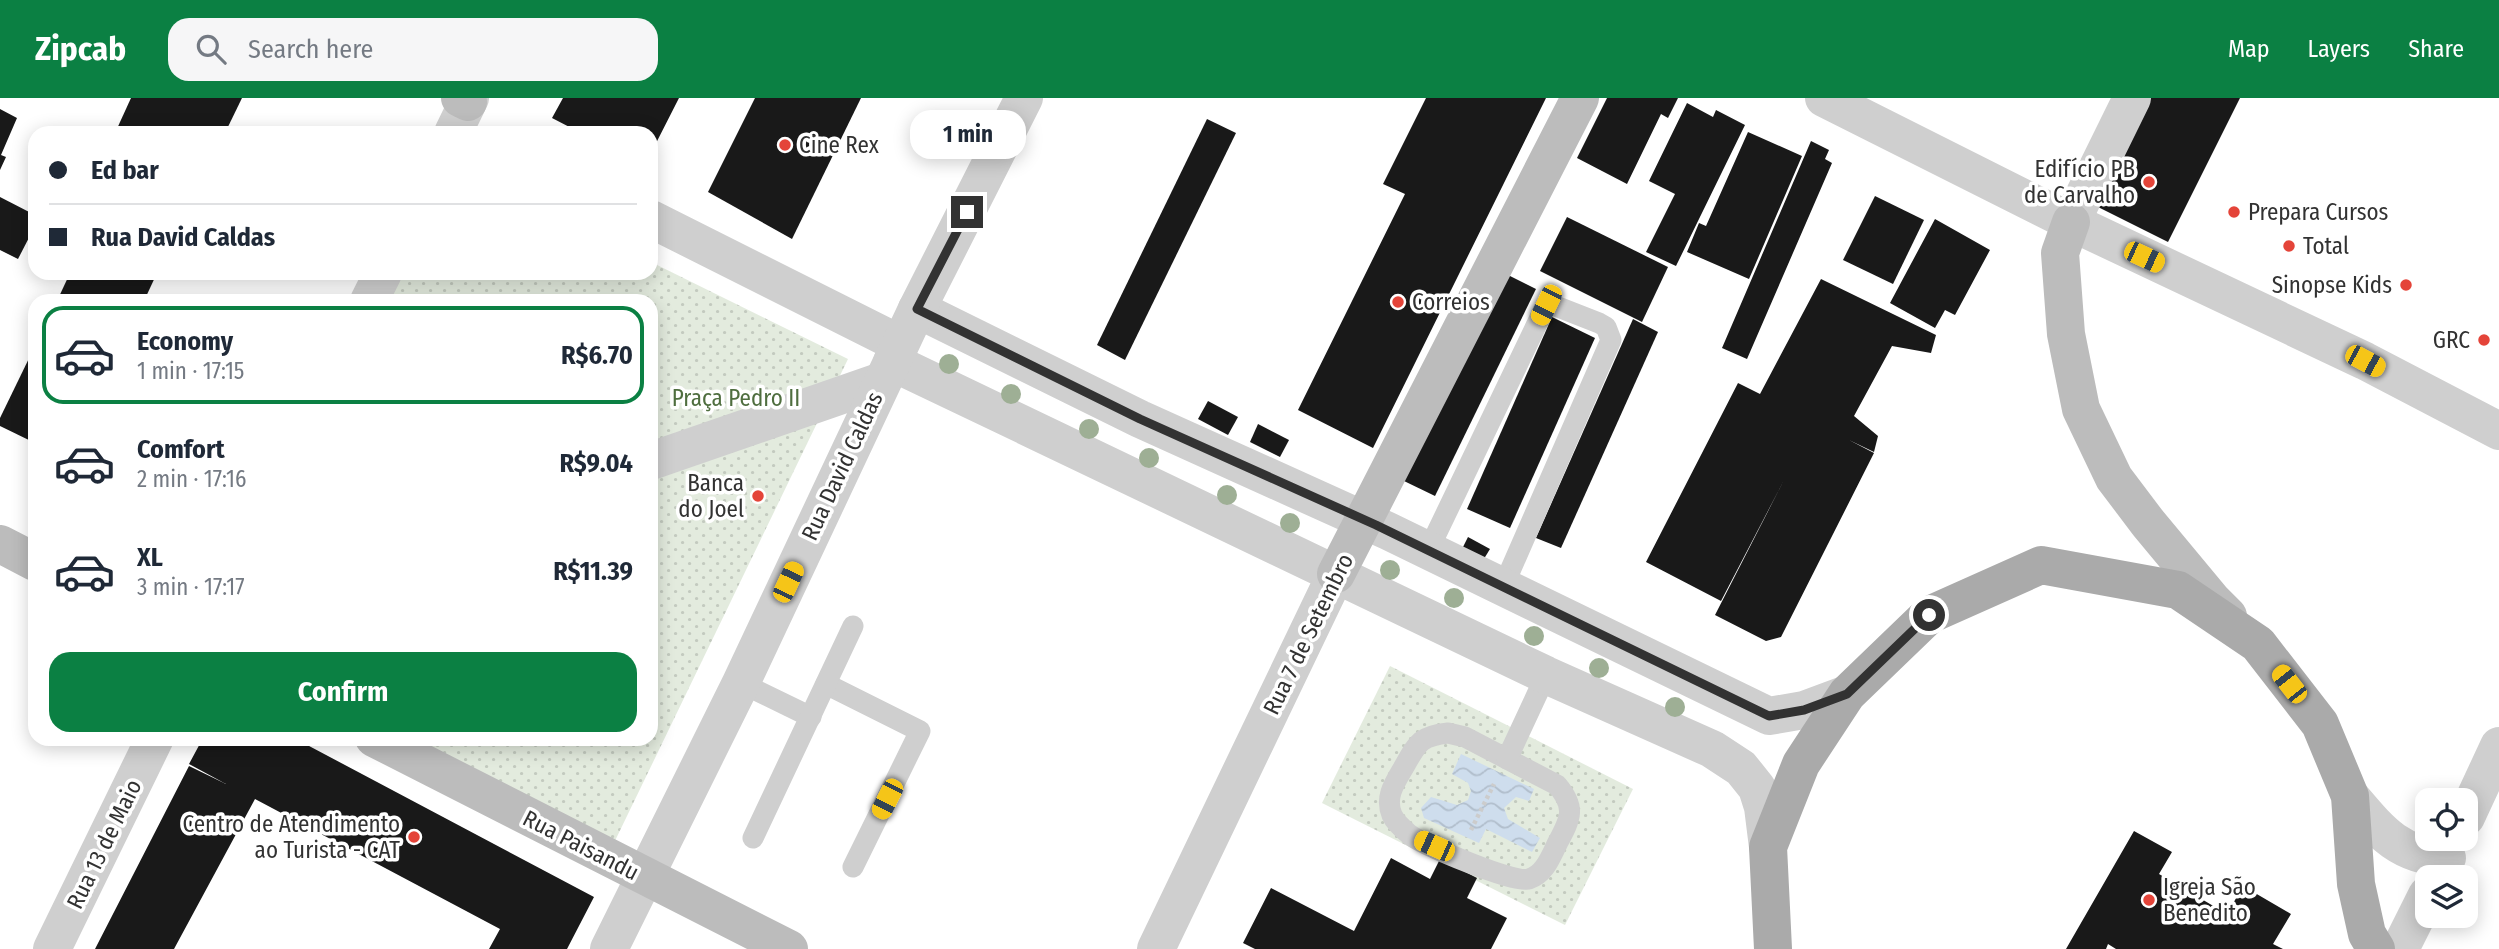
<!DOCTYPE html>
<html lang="en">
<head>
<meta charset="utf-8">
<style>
  :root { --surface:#fff; --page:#f6f6f7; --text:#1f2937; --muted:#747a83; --line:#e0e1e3; --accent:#0b8043 }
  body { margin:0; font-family:"Fira Sans Condensed",sans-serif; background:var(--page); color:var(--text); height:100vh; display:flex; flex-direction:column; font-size:26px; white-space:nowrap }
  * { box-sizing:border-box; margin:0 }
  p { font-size:23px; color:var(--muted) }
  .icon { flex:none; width:38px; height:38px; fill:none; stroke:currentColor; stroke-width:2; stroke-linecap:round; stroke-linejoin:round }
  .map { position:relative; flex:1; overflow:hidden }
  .side { position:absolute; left:28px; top:196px; width:630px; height:452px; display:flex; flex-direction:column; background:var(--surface); border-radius:21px; box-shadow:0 4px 18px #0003 }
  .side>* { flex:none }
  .hud { position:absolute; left:28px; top:28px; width:630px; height:154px; border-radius:21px; box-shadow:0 4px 18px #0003; display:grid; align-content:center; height:154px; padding:0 21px; background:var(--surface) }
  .tools { position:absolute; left:2415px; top:690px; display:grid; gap:14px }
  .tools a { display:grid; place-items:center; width:63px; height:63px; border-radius:14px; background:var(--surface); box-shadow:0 4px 18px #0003; font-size:35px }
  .end { position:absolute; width:32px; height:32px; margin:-16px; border:9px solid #323232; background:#fff; box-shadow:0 0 0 4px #fff }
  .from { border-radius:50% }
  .bubble { position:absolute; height:49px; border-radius:21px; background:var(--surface); box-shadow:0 4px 18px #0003; font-size:23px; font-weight:700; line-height:49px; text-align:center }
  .car { position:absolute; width:21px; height:42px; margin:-21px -10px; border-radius:9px; box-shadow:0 0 5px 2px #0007; background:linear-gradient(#f5c518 24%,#345 0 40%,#f5c518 0 76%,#345 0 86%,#f5c518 0) }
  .hud b { display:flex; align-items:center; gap:24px; height:66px; font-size:26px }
  .hud b+b { border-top:2px solid var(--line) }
  .hud i { width:18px; height:18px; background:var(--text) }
  ul { padding:12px 0 0; list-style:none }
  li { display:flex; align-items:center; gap:21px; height:98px; margin:0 14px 10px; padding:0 7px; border:4px solid transparent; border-radius:21px }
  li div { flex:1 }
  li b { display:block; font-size:26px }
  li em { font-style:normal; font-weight:700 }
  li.on { border-color:var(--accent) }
  li>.icon { width:63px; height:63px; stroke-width:1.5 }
  .action { display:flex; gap:14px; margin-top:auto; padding:14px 21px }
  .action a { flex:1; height:80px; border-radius:21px; background:var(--accent); color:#fff; font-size:28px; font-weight:700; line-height:80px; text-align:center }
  header { display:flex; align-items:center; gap:42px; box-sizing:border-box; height:98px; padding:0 35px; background:var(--accent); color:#fff }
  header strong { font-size:33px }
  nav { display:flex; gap:38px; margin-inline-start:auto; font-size:24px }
  .search { width:490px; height:63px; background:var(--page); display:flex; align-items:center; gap:18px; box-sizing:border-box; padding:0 24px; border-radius:21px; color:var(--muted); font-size:26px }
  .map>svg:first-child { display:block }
  .park { fill:url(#park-dots) }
  .water { fill:url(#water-waves) }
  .building { fill:#191919 }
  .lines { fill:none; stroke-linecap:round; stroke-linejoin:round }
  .path { stroke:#ccc; stroke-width:4.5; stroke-dasharray:3.5 3.5; stroke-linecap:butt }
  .lane { stroke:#cfcfcf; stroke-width:21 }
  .street { stroke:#cfcfcf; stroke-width:38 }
  .secondary { stroke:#bcbcbc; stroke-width:38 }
  .primary { stroke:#aaa; stroke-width:38 }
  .tree { fill:#9eaf95 }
  .route { stroke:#323232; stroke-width:9 }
  .poi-dot { fill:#e44439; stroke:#fff; stroke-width:2.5 }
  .labels { text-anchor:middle; stroke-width:7; stroke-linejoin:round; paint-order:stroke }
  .poi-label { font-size:23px; fill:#323232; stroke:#fff; text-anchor:start }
  .park-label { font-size:23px; fill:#4f6e3f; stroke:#fff }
  .street-label { font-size:23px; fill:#323232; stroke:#fff }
</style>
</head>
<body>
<header>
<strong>Zipcab</strong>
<div class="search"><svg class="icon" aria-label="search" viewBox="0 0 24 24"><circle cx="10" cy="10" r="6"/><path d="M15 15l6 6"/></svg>Search here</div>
<nav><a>Map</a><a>Layers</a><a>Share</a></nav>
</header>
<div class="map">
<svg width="2499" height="851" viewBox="0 0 2499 851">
  <defs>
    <pattern id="park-dots" width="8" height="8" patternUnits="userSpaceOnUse" patternTransform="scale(1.75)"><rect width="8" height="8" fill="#e3ebde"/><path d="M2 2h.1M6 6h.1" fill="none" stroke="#c3cabf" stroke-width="1.8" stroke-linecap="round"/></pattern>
    <pattern id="water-waves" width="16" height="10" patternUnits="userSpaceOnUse" patternTransform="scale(1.75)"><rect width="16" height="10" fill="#cedded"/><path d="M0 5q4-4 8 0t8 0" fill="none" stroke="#b1becc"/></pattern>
  </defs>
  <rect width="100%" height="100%" fill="#fff"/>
  <g class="park">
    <path d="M651,164l197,97 -236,488 -212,-108 251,-1v-437h-276l13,-28h263z"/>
    <path d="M1390,568l243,123 -68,136 -243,-122z"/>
  </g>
  <path class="water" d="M1461,656l73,35 -5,12 -13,-4 -12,11 4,11 32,19 -8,14 -46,-23 -7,14 -55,-25 -3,-10 10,-11 26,8 11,-5 3,-9 -3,-8 -16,-9z"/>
  <g class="building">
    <path d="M131,0h111l-17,35h-110z"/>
    <path d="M563,0h116l-28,55v-20h-70l-29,-15z"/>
    <path d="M755,0h106l-69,141 -84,-47z"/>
    <path d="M1426,0h120l-173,350 -75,-38 107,-216 -22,-10z"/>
    <path d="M1607,0h71l-10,20 -7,-4 -34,70 -50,-26z"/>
    <path d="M2145,0h95l-72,144 -78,-39z"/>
    <path d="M1687,5l26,14 3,-7 29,15 -69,141 -30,-14 29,-58 -26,-13z"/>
    <path d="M0,11l17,9 -16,37 5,2 -6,13z"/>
    <path d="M1207,21l29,14 -111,227 -28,-15z"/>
    <path d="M1748,34l54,24 -53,123 -62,-27 12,-29 7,3z"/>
    <path d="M1811,43l18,9 -4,9 7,4 -85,196 -25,-11z"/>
    <path d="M1875,98l49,24 -31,64 -50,-24z"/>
    <path d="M0,99l35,18v11l-17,33 -18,-9z"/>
    <path d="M1567,119l101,50 -26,55 -102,-51z"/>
    <path d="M1935,121l55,31 -35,65 -10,-5 -10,18 -45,-25z"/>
    <path d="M70,175h87l-13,28h-87z"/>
    <path d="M1504,175l32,16 -101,207 -31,-15z"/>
    <path d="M1821,181l115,56 -5,18 -39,-7 -38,70 24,20 -4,16 -25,-12 25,13 -93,184 -15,4 -51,-26 69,-135 -63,121 -75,-39 92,-179 22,11z"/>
    <path d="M1552,219l43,21 -85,190 -43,-19z"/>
    <path d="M1633,221l25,13 -97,216 -25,-10z"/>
    <path d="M35,248v97l-35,-17v-8z"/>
    <path d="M1208,303l30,16 -10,18 -30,-16z"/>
    <path d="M1258,326l31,16 -9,17 -30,-15z"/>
    <path d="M1468,439l22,12 -8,13 -21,-11z"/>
    <path d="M203,640h91l300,159 -27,52h-78l11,-20 -245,-130 -81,150h-79l94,-183 37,18 -37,-20z"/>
    <path d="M2134,733l38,21 -13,22 68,40 16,-28 48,28 -18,30 10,5h-167l-8,-5 -2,5h-40z"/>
    <path d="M1391,760l39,21 10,-20 37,19 -10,20 40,20 -16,31h-236l-12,-6 28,-55 83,43z"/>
  </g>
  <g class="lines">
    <path class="path" d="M1471,732l23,-46"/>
    <g class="lane">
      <path d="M1428,453l118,-246h7l46,18 7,4 5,13 -108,247"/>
      <path d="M741,585l70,34"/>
      <path d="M826,586l94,47 -67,136"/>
      <path d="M1448,635l17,4 92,48c19,22 14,33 1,57 -7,14 -13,32 -29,37 -15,5 -103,-33 -119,-44 -6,-5 -15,-13 -18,-20 -8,-19 4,-34 13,-50 13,-23 16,-29 43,-32z"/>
      <path d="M1507,661l39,-84"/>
      <path d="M753,740l100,-212"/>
    </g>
    <g class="street">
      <path d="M1824,0l247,124 294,139 134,70"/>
      <path d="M453,35l17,-35"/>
      <path d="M651,121l249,125"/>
      <path d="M2071,124l61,-124"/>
      <path d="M369,203l14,-28"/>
      <path d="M917,211l223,110 248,112 381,185 35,-6 43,-16"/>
      <path d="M892,264l654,313 166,74 29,19 16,20 6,19 5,40"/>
      <path d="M651,363l231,-80"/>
      <path d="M2350,698c29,34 48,60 97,62"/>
      <path d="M2466,719l33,-71"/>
      <path d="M52,851l103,-211"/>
      <path d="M609,851l132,-266 176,-374 107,-211"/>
      <path d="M1156,851l180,-375"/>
      <path d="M2400,851l27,-54"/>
    </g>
    <g class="secondary">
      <path d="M460,0l8,4"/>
      <path d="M2071,124l-11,31 6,81 15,75 33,69 34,45 64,77 16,16"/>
      <path d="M0,446l35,18"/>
      <path d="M1336,476l244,-476"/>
      <path d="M374,640l415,211"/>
    </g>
    <path class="primary" d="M1773,851l-5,-102 33,-83 46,-70 82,-79 112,-50 137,25 80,54 62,80 30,72 6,88 11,50 9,15"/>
  </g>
  <g class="tree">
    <circle cx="949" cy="266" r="10"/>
    <circle cx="1011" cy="296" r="10"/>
    <circle cx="1089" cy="331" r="10"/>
    <circle cx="1149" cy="360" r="10"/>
    <circle cx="1227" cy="397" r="10"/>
    <circle cx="1290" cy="425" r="10"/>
    <circle cx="1390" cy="472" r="10"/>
    <circle cx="1454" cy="500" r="10"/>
    <circle cx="1534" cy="538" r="10"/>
    <circle cx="1599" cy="570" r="10"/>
    <circle cx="1675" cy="609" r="10"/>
  </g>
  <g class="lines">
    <path class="route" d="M967,114l-50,97 223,110 236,106 393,191 35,-6 43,-16 82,-79"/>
  </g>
  <g class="poi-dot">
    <circle cx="785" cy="47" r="7"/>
    <circle cx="2149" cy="84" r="7"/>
    <circle cx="2234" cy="114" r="7"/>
    <circle cx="2289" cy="148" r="7"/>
    <circle cx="2406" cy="187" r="7"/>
    <circle cx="1398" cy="204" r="7"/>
    <circle cx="2484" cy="242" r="7"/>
    <circle cx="758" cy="398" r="7"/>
    <circle cx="414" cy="739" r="7"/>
    <circle cx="2149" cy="802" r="7"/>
  </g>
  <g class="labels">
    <g class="poi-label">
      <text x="799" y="55">Cine Rex</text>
      <text x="2135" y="79" text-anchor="end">Edifício PB<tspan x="2135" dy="26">de Carvalho</tspan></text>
      <text x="2248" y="122">Prepara Cursos</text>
      <text x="2303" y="156">Total</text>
      <text x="2392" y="195" text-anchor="end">Sinopse Kids</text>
      <text x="1412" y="212">Correios</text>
      <text x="2470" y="250" text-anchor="end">GRC</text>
      <text x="744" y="393" text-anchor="end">Banca<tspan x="744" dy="26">do Joel</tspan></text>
      <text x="400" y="734" text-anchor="end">Centro de Atendimento<tspan x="400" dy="26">ao Turista - CAT</tspan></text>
      <text x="2163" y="797">Igreja São<tspan x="2163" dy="26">Benedito</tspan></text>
    </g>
    <g class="park-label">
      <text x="736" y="308">Praça Pedro II</text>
    </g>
    <g class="street-label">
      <text transform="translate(842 368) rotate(-65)" y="8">Rua David Caldas</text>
      <text transform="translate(1308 536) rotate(-64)" y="8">Rua 7 de Setembro</text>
      <text transform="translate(104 746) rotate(-64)" y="8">Rua 13 de Maio</text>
      <text transform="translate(581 747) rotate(27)" y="8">Rua Paisandu</text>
    </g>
  </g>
</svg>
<div class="tools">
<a><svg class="icon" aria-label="locate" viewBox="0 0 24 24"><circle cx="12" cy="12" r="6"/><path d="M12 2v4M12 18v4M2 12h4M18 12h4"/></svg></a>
<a><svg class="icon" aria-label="layers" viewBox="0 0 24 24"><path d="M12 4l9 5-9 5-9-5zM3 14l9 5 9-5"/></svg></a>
</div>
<i class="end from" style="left:1929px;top:517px"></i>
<i class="end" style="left:967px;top:114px"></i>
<div class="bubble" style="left:910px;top:12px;width:116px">1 min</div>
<i class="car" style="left:2144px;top:159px;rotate:115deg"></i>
<i class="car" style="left:1546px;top:207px;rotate:206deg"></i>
<i class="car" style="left:2365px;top:263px;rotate:118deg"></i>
<i class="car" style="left:788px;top:484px;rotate:25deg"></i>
<i class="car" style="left:2289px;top:586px;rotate:322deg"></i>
<i class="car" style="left:887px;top:701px;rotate:207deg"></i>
<i class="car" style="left:1434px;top:748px;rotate:294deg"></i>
<div class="hud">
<b><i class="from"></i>Ed bar</b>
<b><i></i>Rua David Caldas</b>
</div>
<section class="side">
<ul>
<li class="on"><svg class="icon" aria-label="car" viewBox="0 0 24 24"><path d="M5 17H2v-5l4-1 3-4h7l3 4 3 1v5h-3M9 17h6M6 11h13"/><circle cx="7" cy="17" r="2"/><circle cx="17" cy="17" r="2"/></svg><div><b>Economy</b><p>1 min · 17:15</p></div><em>R$6.70</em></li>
<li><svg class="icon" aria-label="car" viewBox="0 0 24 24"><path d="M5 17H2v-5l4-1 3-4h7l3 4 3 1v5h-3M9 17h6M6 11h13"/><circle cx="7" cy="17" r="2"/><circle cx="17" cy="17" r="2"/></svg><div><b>Comfort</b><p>2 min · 17:16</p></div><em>R$9.04</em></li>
<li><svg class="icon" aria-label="car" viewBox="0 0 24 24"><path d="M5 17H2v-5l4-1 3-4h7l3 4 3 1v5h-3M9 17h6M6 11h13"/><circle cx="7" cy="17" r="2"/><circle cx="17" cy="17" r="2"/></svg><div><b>XL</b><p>3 min · 17:17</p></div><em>R$11.39</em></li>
</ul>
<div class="action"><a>Confirm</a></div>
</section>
</div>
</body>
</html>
